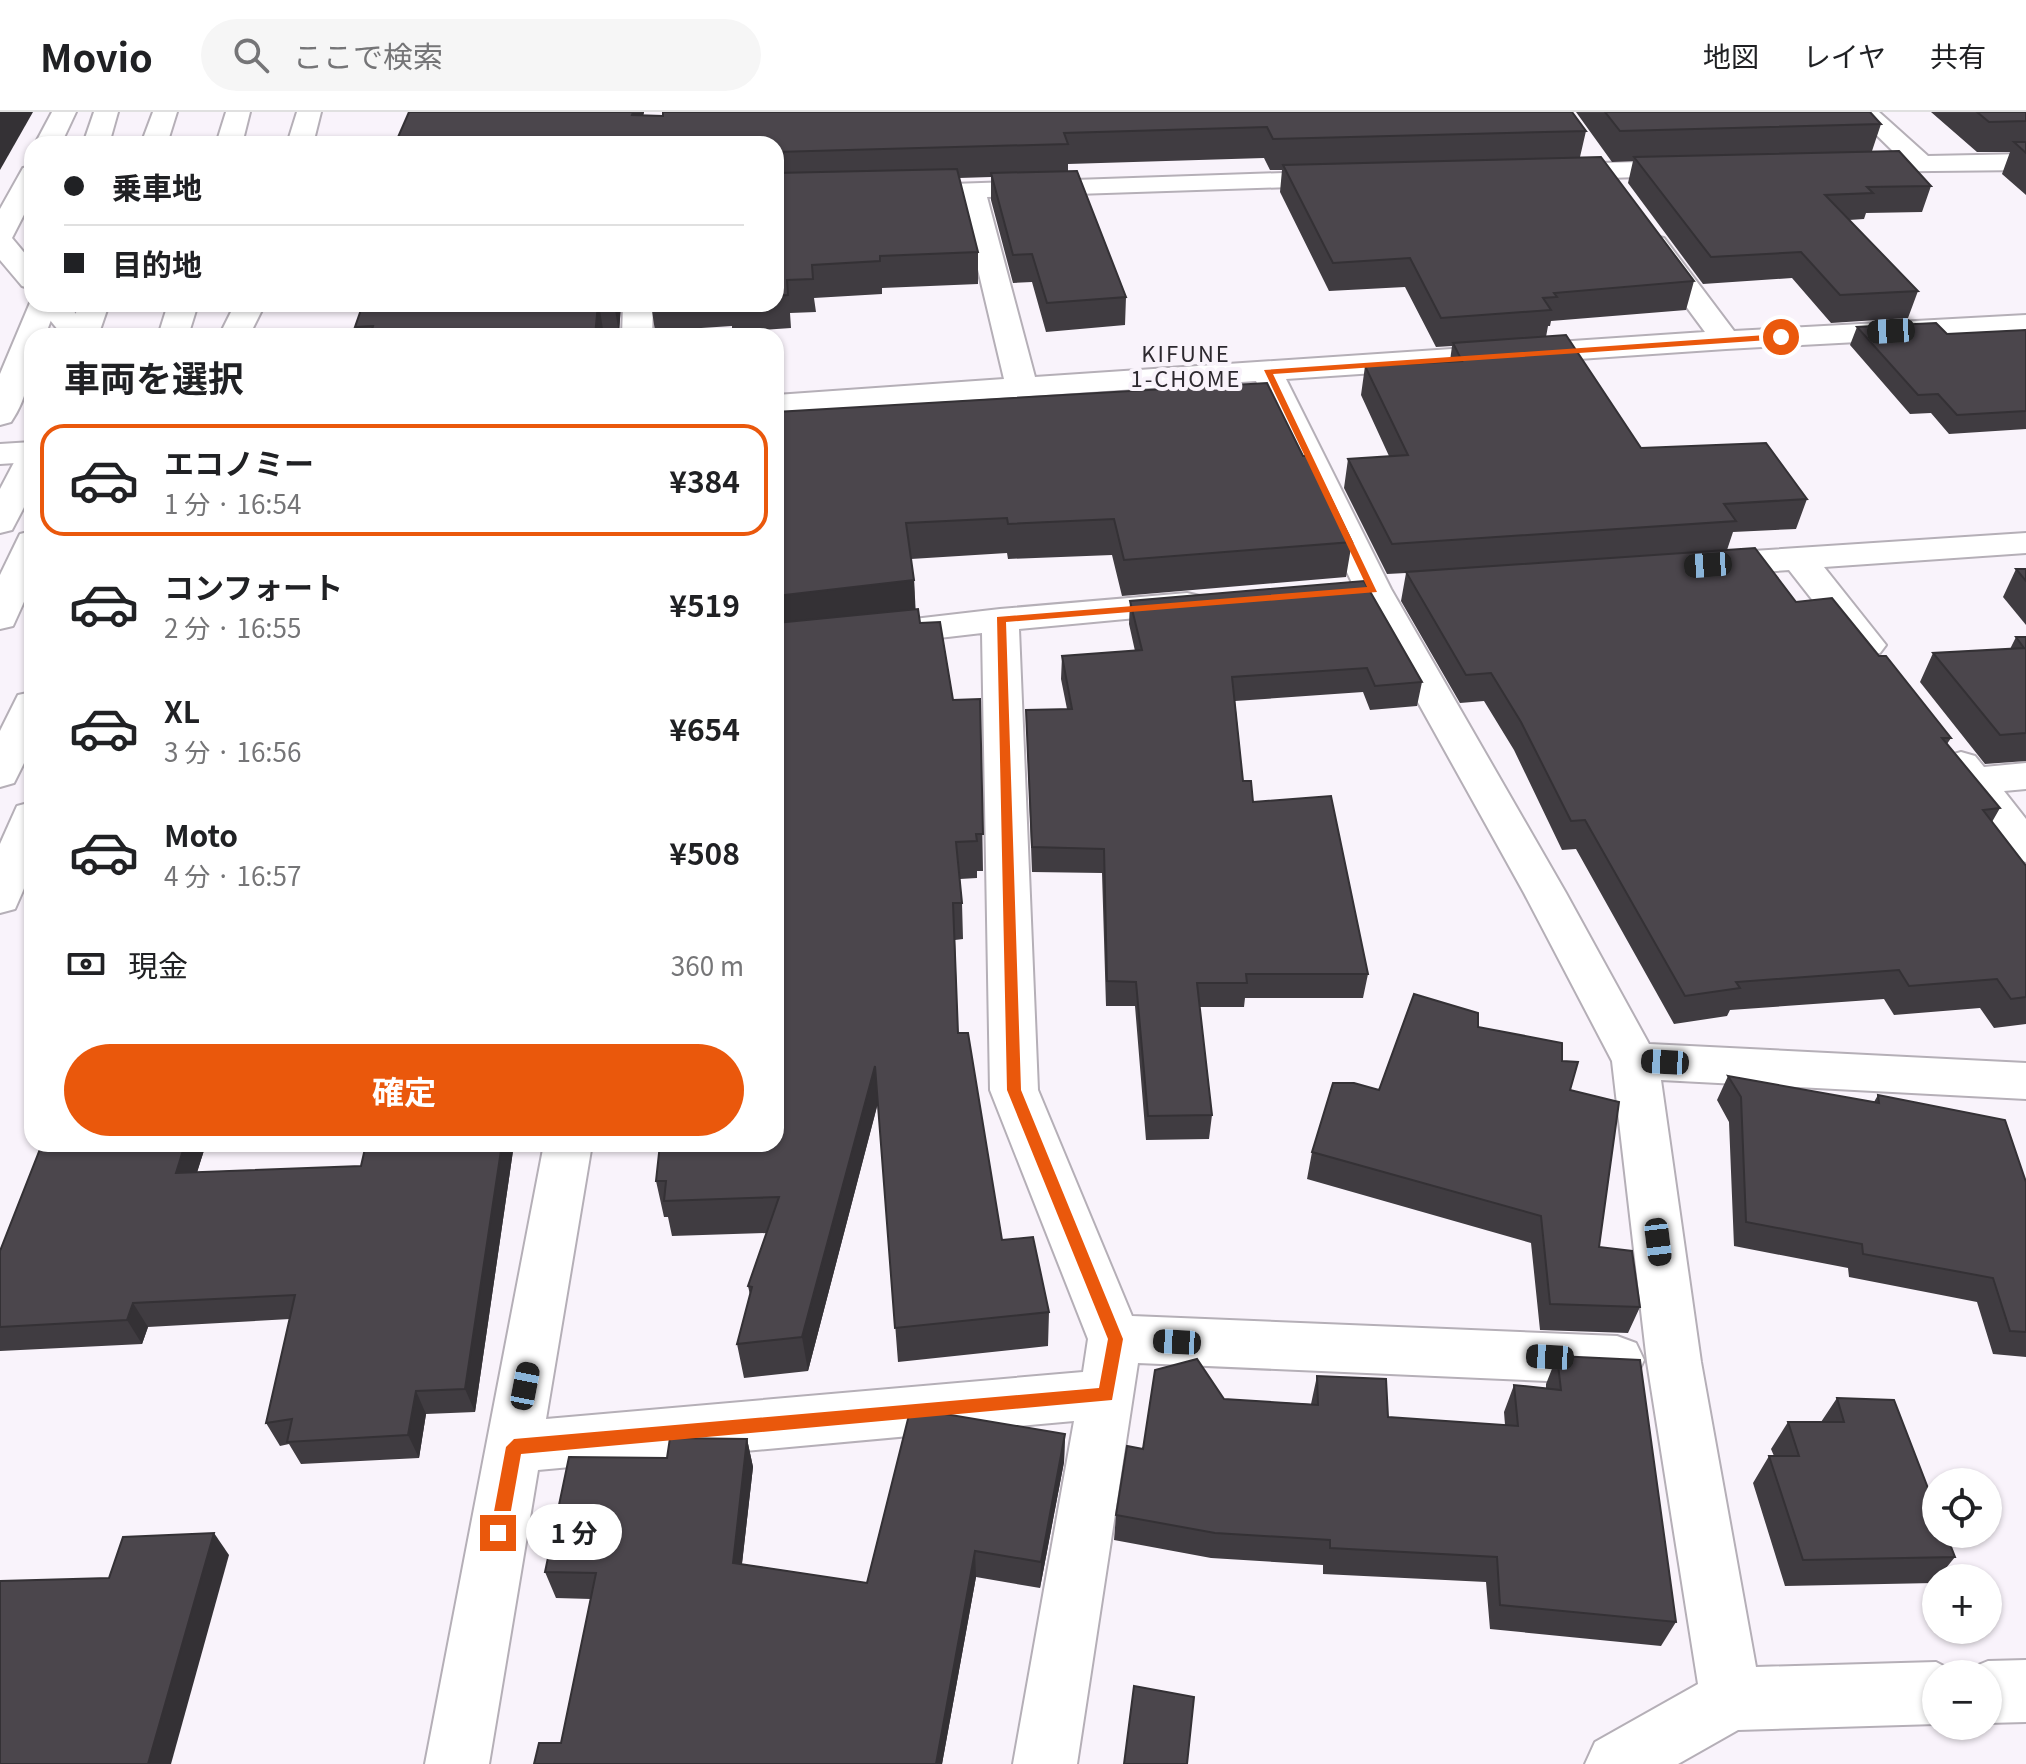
<!DOCTYPE html>
<html lang="ja">
<head>
<meta charset="utf-8">
<style>
  :root { --surface:#fff; --page:#f6f6f6; --text:#202124; --muted:#757577; --line:#e0e0e0; --accent:#ea580c }
  body { margin:0; font-family:Georgia,"Noto Sans JP",serif; background:var(--page); color:var(--text); height:100vh; display:flex; flex-direction:column; font-size:30px; white-space:nowrap }
  * { box-sizing:border-box; margin:0 }
  p { font-size:26px; color:var(--muted) }
  .icon { flex:none; width:44px; height:44px; fill:none; stroke:currentColor; stroke-width:2; stroke-linecap:round; stroke-linejoin:round }
  .map { position:relative; flex:1; overflow:hidden }
  .details { position:absolute; left:24px; top:216px; width:760px; height:824px; display:flex; flex-direction:column; background:var(--surface); border-radius:24px; box-shadow:0 2px 6px #0004 }
  .details>* { flex:none }
  .guide { position:absolute; left:24px; top:24px; width:760px; height:176px; border-radius:24px; box-shadow:0 2px 6px #0004; display:grid; align-content:center; height:176px; padding:0 40px; background:var(--surface) }
  .fabs { position:absolute; left:1922px; top:1356px; display:grid; gap:16px }
  .fabs a { display:grid; place-items:center; width:80px; height:80px; border-radius:50%; background:var(--surface); box-shadow:0 2px 6px #0004; font-size:40px }
  .end { position:absolute; width:36px; height:36px; margin:-18px; border:10px solid #ea580c; background:#fff; box-shadow:0 0 0 4px #fff }
  .from { border-radius:50% }
  .bubble { position:absolute; height:56px; border-radius:28px; background:var(--surface); box-shadow:0 2px 6px #0004; font-size:26px; font-weight:700; line-height:56px; text-align:center }
  .car { position:absolute; width:24px; height:48px; margin:-24px -12px; border-radius:10px; box-shadow:0 0 6px 2px #0007; background:linear-gradient(#222 24%,#8ab4d8 0 40%,#222 0 76%,#8ab4d8 0 86%,#222 0) }
  .guide b { display:flex; align-items:center; gap:28px; height:76px; font-size:30px }
  .guide b+b { border-top:2px solid var(--line) }
  .guide i { width:20px; height:20px; background:var(--text) }
  ul { padding:0; list-style:none }
  li { display:flex; align-items:center; gap:24px; height:112px; margin:0 16px 12px; padding:0 24px; border:4px solid transparent; border-radius:24px }
  li div { flex:1 }
  li b { display:block; font-size:30px }
  li em { font-style:normal; font-weight:700 }
  li.selected { border-color:var(--accent) }
  li>.icon { width:72px; height:72px; stroke-width:1.5 }
  h2 { padding:0 40px; font-size:36px; line-height:96px }
  .pay { display:flex; align-items:center; gap:20px; height:88px; padding:0 40px; font-size:30px }
  .pay p { margin-inline-start:auto }
  .cta { display:flex; gap:16px; margin-top:auto; padding:16px 40px }
  .cta a { flex:1; height:92px; border-radius:48px; background:var(--accent); color:#fff; font-size:32px; font-weight:700; line-height:92px; text-align:center }
  header { display:flex; align-items:center; gap:48px; box-sizing:border-box; height:112px; padding:0 40px; background:var(--surface); border-bottom:2px solid var(--line) }
  header strong { font-size:38px }
  nav { display:flex; gap:44px; margin-inline-start:auto; font-size:28px }
  .search { width:560px; height:72px; background:var(--page); display:flex; align-items:center; gap:20px; box-sizing:border-box; padding:0 28px; border-radius:44px; color:var(--muted); font-size:30px }
  .map>svg:first-child { display:block }
  .lines { fill:none; stroke-linecap:round; stroke-linejoin:round }
  .minor-casing { stroke:#b5afb7; stroke-width:4 }
  .highway-casing { stroke:#b5afb7; stroke-width:4 }
  .minor { fill:#fff; fill-rule:evenodd }
  .highway { fill:#fff; fill-rule:evenodd }
  .wall { fill:#403c41 }
  .shaded-wall { fill:#343135 }
  .building { fill:#4b464c; stroke:#343135; stroke-width:2 }
  .route { fill:#ea580c }
  .labels { text-anchor:middle; stroke-width:8; stroke-linejoin:round; paint-order:stroke }
  .far-neighbourhood-label { font-size:22px; letter-spacing:2px; fill:#2d292f; stroke:#f9f3fb }
</style>
</head>
<body>
<header>
<strong>Movio</strong>
<div class="search"><svg class="icon" aria-label="search" viewBox="0 0 24 24"><circle cx="10" cy="10" r="6"/><path d="M15 15l6 6"/></svg>ここで検索</div>
<nav><a>地図</a><a>レイヤ</a><a>共有</a></nav>
</header>
<div class="map">
<svg width="2026" height="1652" viewBox="0 0 2026 1652">
  <rect width="100%" height="100%" fill="#f9f3fb"/>
  <g class="lines">
    <defs>
      <g id="minor">
        <path d="M52,0h24l-15,32h-26z"/>
        <path d="M1853,0h26l49,44 98,-2v16l-185,2 -4,-6 4,-6 58,-3z"/>
        <path d="M1689,49l9,2 4,6 -4,6 -148,5 -9,-2 -4,-6 4,-6 9,-2z"/>
        <path d="M32,54v33l-20,39 20,24v27l-10,-3 -22,-26v-51l23,-41z"/>
        <path d="M1341,59l9,2 4,6 -4,6 -363,12 48,180 670,-45 -65,-88 4,-6 10,-2 10,2 70,93 292,-16v18l-300,16 -440,30 105,210 175,304 83,151 377,19v36l-365,-19 40,282 55,305 180,-5 23,12h-23v50l-198,6 -60,34h-93l10,-22 103,-58 -51,-322 -35,-301 -88,-168 -169,-304 -99,-208 -480,32v-18l228,-16 -43,-181 -59,2 -9,-2 -4,-6 4,-6z"/>
        <path d="M37,192h31l26,32h-31z"/>
        <path d="M623,192h30l-1,32h-30z"/>
        <path d="M32,330v20l-32,2v-20z"/>
        <path d="M2026,421v20l-202,14 62,78 -6,8 -13,3 -13,-3 -65,-83 -82,6 -12,-4 -6,-7 6,-7 12,-4z"/>
        <path d="M1187,481l13,3 5,8 -5,8 -181,17 19,461 94,226 485,20 19,7 8,17 -8,17 -19,7 -479,-21 -61,401h-64l61,-343 -536,49 -49,294h-64l119,-620h48l-46,275 537,-47 5,-33 -98,-249 -8,-457 -206,24v-22l224,-26z"/>
        <path d="M1961,640l14,4 9,11 42,-4v26l-22,2 22,28v43l-15,-4 -70,-93 6,-9z"/>
        <path d="M2026,1548v62l-38,1v-49h-23l1,-4 22,-9z"/>
      </g>
      <g id="highway">
        <path d="M94,0h24l-9,32h-26z"/>
        <path d="M153,0h24l-10,32h-26z"/>
        <path d="M226,0h24l-8,32h-26z"/>
        <path d="M297,0h24l-8,32h-26z"/>
        <path d="M32,186v6h25l-12,32h-13c0,30 -3,60 -21,86l-11,3v-51z"/>
        <path d="M79,192h30l-11,32h-30z"/>
        <path d="M168,192h30l-10,32h-30z"/>
        <path d="M235,192h30l-16,32h-30z"/>
        <path d="M32,336v44l-20,38 -12,3v-44l20,-38z"/>
        <path d="M32,419v53l-19,42 -13,3v-54l20,-41z"/>
        <path d="M32,580v55l-18,36 -14,4v-56l18,-36z"/>
        <path d="M32,690v68l-17,39 -15,4v-69l17,-38z"/>
      </g>
    </defs>
    <use href="#minor" class="minor-casing"/>
    <use href="#highway" class="highway-casing"/>
    <use href="#minor" class="minor"/>
    <use href="#highway" class="highway"/>
  </g>
  <g class="wall">
    <path d="M409,0h235l-1,3 943,16 -6,26 114,124 -8,29 -135,11 -1,5h-2l-2,11 95,111 166,51 -11,30 -63,3 -6,18 69,52 83,54 72,82 -4,6 53,64 -8,14 34,44v158l-32,4 -14,-20 -86,7 -10,-16 -154,11 -3,6 -53,8 -98,-175 -14,1 -48,-100 -30,-49 -24,2 -59,-102 5,-28 -19,1 -43,-86 4,-29 41,-3 -28,-61 4,-29 85,-5 2,-15 -16,1 -31,-60 -76,4 -49,-99 2,-22h-12l-6,-12 -196,6v7l58,126 -1,28 -79,7 -14,-50 -19,1 -22,-83v-23l-32,1 19,74v32l-96,4v6l-68,4 2,14 -26,1 1,15 -59,4v-6l-77,5 -4,-27h125v-160z"/>
    <path d="M1576,0h294l11,12 -9,27 59,35 -9,26 -56,1 -2,6 -15,1 69,71 -10,27 -77,5 -39,-45 -89,6 -75,-101 5,-22 -21,1z"/>
    <path d="M1931,0h95v83l-24,-21 8,-22h-33z"/>
    <path d="M363,192h258l-2,29 -15,1v2h-246l-3,-9z"/>
    <path d="M1857,215l90,7 79,-4v99l-77,5 -18,-21 -21,1 -60,-69z"/>
    <path d="M776,300l527,44 49,86 -6,35 -224,19 -10,-41 -104,4 -1,-6 -96,6 3,21 1,29 5,14 33,77 27,-1 3,172h-6v7l-17,1 2,24 1,36 -8,1 3,93 44,207 47,72 -1,34 -150,16 -20,-259 -70,268 -64,7 -7,-34 13,-49 -2,-9 19,-53 -95,3 -4,-19h-4l-8,-36z"/>
    <path d="M2016,457h10v56l-23,-28z"/>
    <path d="M1130,489l292,81 -5,24 -47,4 -7,-18 -128,9 8,80 10,21 115,172 -5,24h-118l-1,9h-45l13,108 -3,24 -63,1 -11,-134h-29l-4,-133 -70,-1 -6,-162 41,-1 -6,-30 1,-23 73,-5 -6,-27z"/>
    <path d="M2016,525h10v124l-41,3 -65,-82 13,-29 77,-4z"/>
    <path d="M1478,915l84,34 8,29 29,157 41,60 -12,26 -88,-3 -9,-87 -224,-64 5,-27 67,-62z"/>
    <path d="M1728,964l146,26 4,-7 148,87v175l-33,-3 -16,-52 -128,-25 -1,-9 -114,-22 -5,-124 -12,-22z"/>
    <path d="M42,1032h164l-9,28 164,-6 5,-22h148l-39,268 -49,2 -7,44 -118,6 -12,-20 -9,2 -14,-23 24,-104 -142,8 -6,17 -142,7v-100z"/>
    <path d="M1557,1244l119,266 -15,24 -171,-17 -4,-47 -163,-8v-9l-112,-7 -97,-18 2,-25 108,-116 87,5 6,-28 71,41 117,8 -1,-13 10,-27 32,3v-4z"/>
    <path d="M1837,1286l118,159 -17,21h-2l-2,5 -149,3 -32,-103 16,-27h5l-3,-7 17,-27h33z"/>
    <path d="M1065,1322l-1,28 -24,126 -64,-11 -34,187h-408l27,-21 30,-144 -35,-1 -11,-26 122,-114 80,-19 6,28 -11,97 125,19z"/>
  </g>
  <g class="shaded-wall">
    <path d="M0,0h33l-33,58z"/>
    <path d="M633,0h11l-7,32 -5,-29z"/>
    <path d="M598,192h1l5,32h-9z"/>
    <path d="M614,192h7l-2,29z"/>
    <path d="M914,468l2,36 -140,17v-37z"/>
    <path d="M875,954l3,36 -70,269 -6,-34z"/>
    <path d="M185,1032h21l-17,54 -13,-25z"/>
    <path d="M502,1032h12l-39,268 -10,-23z"/>
    <path d="M133,1191l15,24 -6,17 -15,-24z"/>
    <path d="M416,1279l10,23 -7,44 -11,-23z"/>
    <path d="M1065,1322l-1,28 -24,126 1,-26z"/>
    <path d="M747,1327l6,28 -14,122 -6,-26z"/>
    <path d="M214,1421l15,22 -58,209h-23z"/>
    <path d="M975,1439l1,26 -34,187h-6z"/>
  </g>
  <g class="building">
    <path d="M409,0h224l-1,3 31,1v-4h909l14,19 -313,8 -6,-12 -203,6 4,11 -292,8v-8h-381z"/>
    <path d="M1605,0h265l11,12 -261,7z"/>
    <path d="M1977,0h49v9l-37,1z"/>
    <path d="M2014,30h12v11z"/>
    <path d="M1899,39l32,35 -64,1 6,6 -48,2 93,96 -78,4 -39,-43 -90,5 -77,-100z"/>
    <path d="M1601,45l93,124 -140,12 3,4 -14,1 8,12 -110,8 -31,-60 -77,5 -50,-98z"/>
    <path d="M957,57l21,83 -98,4v5l-68,4 1,14 -26,1 1,15 -12,1v-123z"/>
    <path d="M1077,59l49,126 -79,6 -15,-49 -19,1 -22,-82z"/>
    <path d="M363,192h235l-3,32h-225l3,-10 -18,1z"/>
    <path d="M1936,211l11,11 79,-4v81l-69,4 -19,-21 -20,1 -61,-68z"/>
    <path d="M1566,223l75,113 125,-5 41,56 -83,5 12,17 -344,23 -44,-85 60,-4 -43,-89 97,-5 -9,-18z"/>
    <path d="M1267,271l36,73h7l42,86 -228,18 -10,-41 -106,5 -1,-6 -101,5 8,57 -138,16v-184z"/>
    <path d="M1755,436l41,54 36,-4 47,58h7l65,82h-9l58,70 -17,2 43,56v131l-15,2 -14,-20 -88,7 -10,-16 -163,12 4,6 -55,8 -100,-176 -14,1 -50,-99 -30,-49 -25,2 -60,-103z"/>
    <path d="M2016,457h10v12z"/>
    <path d="M1364,469l58,101 -47,4 -8,-18 -135,9 11,104h8l2,21 78,-6 37,178h-122l1,9h-50l15,132 -64,1 -12,-134 -29,-1 -3,-132 -72,-2 -6,-137 46,-1 -10,-53 80,-6 -12,-49z"/>
    <path d="M918,497l2,14 20,-1 13,78 27,-1 3,135h-7l1,7 -21,1 6,61h-9l5,130h10l34,207 31,-3 16,75 -154,16 -20,-262 -73,271 -65,7 15,-57 -4,-1 31,-89 -115,4 2,-20h-10l4,-37h116v-521z"/>
    <path d="M2016,525h10v96l-26,2 -67,-82 91,-5z"/>
    <path d="M1414,882l64,19v14l84,16v18l16,1 -8,28 49,12 -20,145 33,4 8,56 -90,-3 -9,-88 -229,-64 21,-69h21l25,7z"/>
    <path d="M1728,964l151,27 -1,-8 127,25 21,62v150l-16,-1 -17,-53 -130,-24 -1,-10 -116,-22 -5,-125z"/>
    <path d="M42,1032h143l-9,29 185,-7 5,-22h136l-37,245 -49,2 -8,44 -121,7 5,-23 -26,4 29,-128 -162,8 -6,17 -127,7v-76z"/>
    <path d="M1557,1244l83,4 36,262 -176,-17 -3,-48 -167,-9v-8l-115,-7 -99,-18 11,-69 16,3 12,-79 42,-11 27,40 94,6 -1,-29 69,3 2,38 130,9 -4,-41 47,5z"/>
    <path d="M1837,1286l57,2 42,109v25h10l9,23 -152,3 -34,-104h30l-11,-34h56z"/>
    <path d="M921,1298l144,24 -24,128 -66,-11 -39,213h-402l5,-21h22l35,-170 -51,-1 24,-115 98,1 3,-20 77,1 -14,124 134,20 43,-172z"/>
    <path d="M214,1421l-66,231h-148v-183l109,-3 14,-41z"/>
    <path d="M1134,1574l60,11 -7,67h-63z"/>
  </g>
  <path class="route" d="M1781,222l3,5 -511,35 104,218 -371,30 15,468 102,249 -11,61 -591,54 -14,79 -3,6 -6,3 -6,-3 -2,-6 16,-86 8,-8 585,-51 9,-49 -101,-249 -10,-473 370,-30 -103,-217z"/>
  <g class="labels">
    <g class="far-neighbourhood-label">
      <text x="1186" y="250">KIFUNE<tspan x="1186" dy="25">1-CHOME</tspan></text>
    </g>
  </g>
</svg>
<div class="fabs">
<a><svg class="icon" aria-label="locate" viewBox="0 0 24 24"><circle cx="12" cy="12" r="6"/><path d="M12 2v4M12 18v4M2 12h4M18 12h4"/></svg></a>
<a>+</a>
<a>−</a>
</div>
<i class="end from" style="left:1781px;top:225px"></i>
<i class="end" style="left:498px;top:1421px"></i>
<div class="bubble" style="left:526px;top:1392px;width:96px">1 分</div>
<i class="car" style="left:1891px;top:219px;rotate:267deg"></i>
<i class="car" style="left:1708px;top:453px;rotate:266deg"></i>
<i class="car" style="left:1665px;top:950px;rotate:273deg"></i>
<i class="car" style="left:1658px;top:1130px;rotate:173deg"></i>
<i class="car" style="left:1177px;top:1230px;rotate:273deg"></i>
<i class="car" style="left:1550px;top:1245px;rotate:273deg"></i>
<i class="car" style="left:525px;top:1274px;rotate:11deg"></i>
<div class="guide">
<b><i class="from"></i>乗車地</b>
<b><i></i>目的地</b>
</div>
<section class="details">
<h2>車両を選択</h2>
<ul>
<li class="selected"><svg class="icon" aria-label="car" viewBox="0 0 24 24"><path d="M5 17H2v-5l4-1 3-4h7l3 4 3 1v5h-3M9 17h6M6 11h13"/><circle cx="7" cy="17" r="2"/><circle cx="17" cy="17" r="2"/></svg><div><b>エコノミー</b><p>1 分 · 16:54</p></div><em>¥384</em></li>
<li><svg class="icon" aria-label="car" viewBox="0 0 24 24"><path d="M5 17H2v-5l4-1 3-4h7l3 4 3 1v5h-3M9 17h6M6 11h13"/><circle cx="7" cy="17" r="2"/><circle cx="17" cy="17" r="2"/></svg><div><b>コンフォート</b><p>2 分 · 16:55</p></div><em>¥519</em></li>
<li><svg class="icon" aria-label="car" viewBox="0 0 24 24"><path d="M5 17H2v-5l4-1 3-4h7l3 4 3 1v5h-3M9 17h6M6 11h13"/><circle cx="7" cy="17" r="2"/><circle cx="17" cy="17" r="2"/></svg><div><b>XL</b><p>3 分 · 16:56</p></div><em>¥654</em></li>
<li><svg class="icon" aria-label="car" viewBox="0 0 24 24"><path d="M5 17H2v-5l4-1 3-4h7l3 4 3 1v5h-3M9 17h6M6 11h13"/><circle cx="7" cy="17" r="2"/><circle cx="17" cy="17" r="2"/></svg><div><b>Moto</b><p>4 分 · 16:57</p></div><em>¥508</em></li>
</ul>
<div class="pay"><svg class="icon" aria-label="cash" viewBox="0 0 24 24"><path d="M3 7h18v10H3z"/><circle cx="12" cy="12" r="2"/></svg>現金<p>360 m</p></div>
<div class="cta"><a>確定</a></div>
</section>
</div>
</body>
</html>
